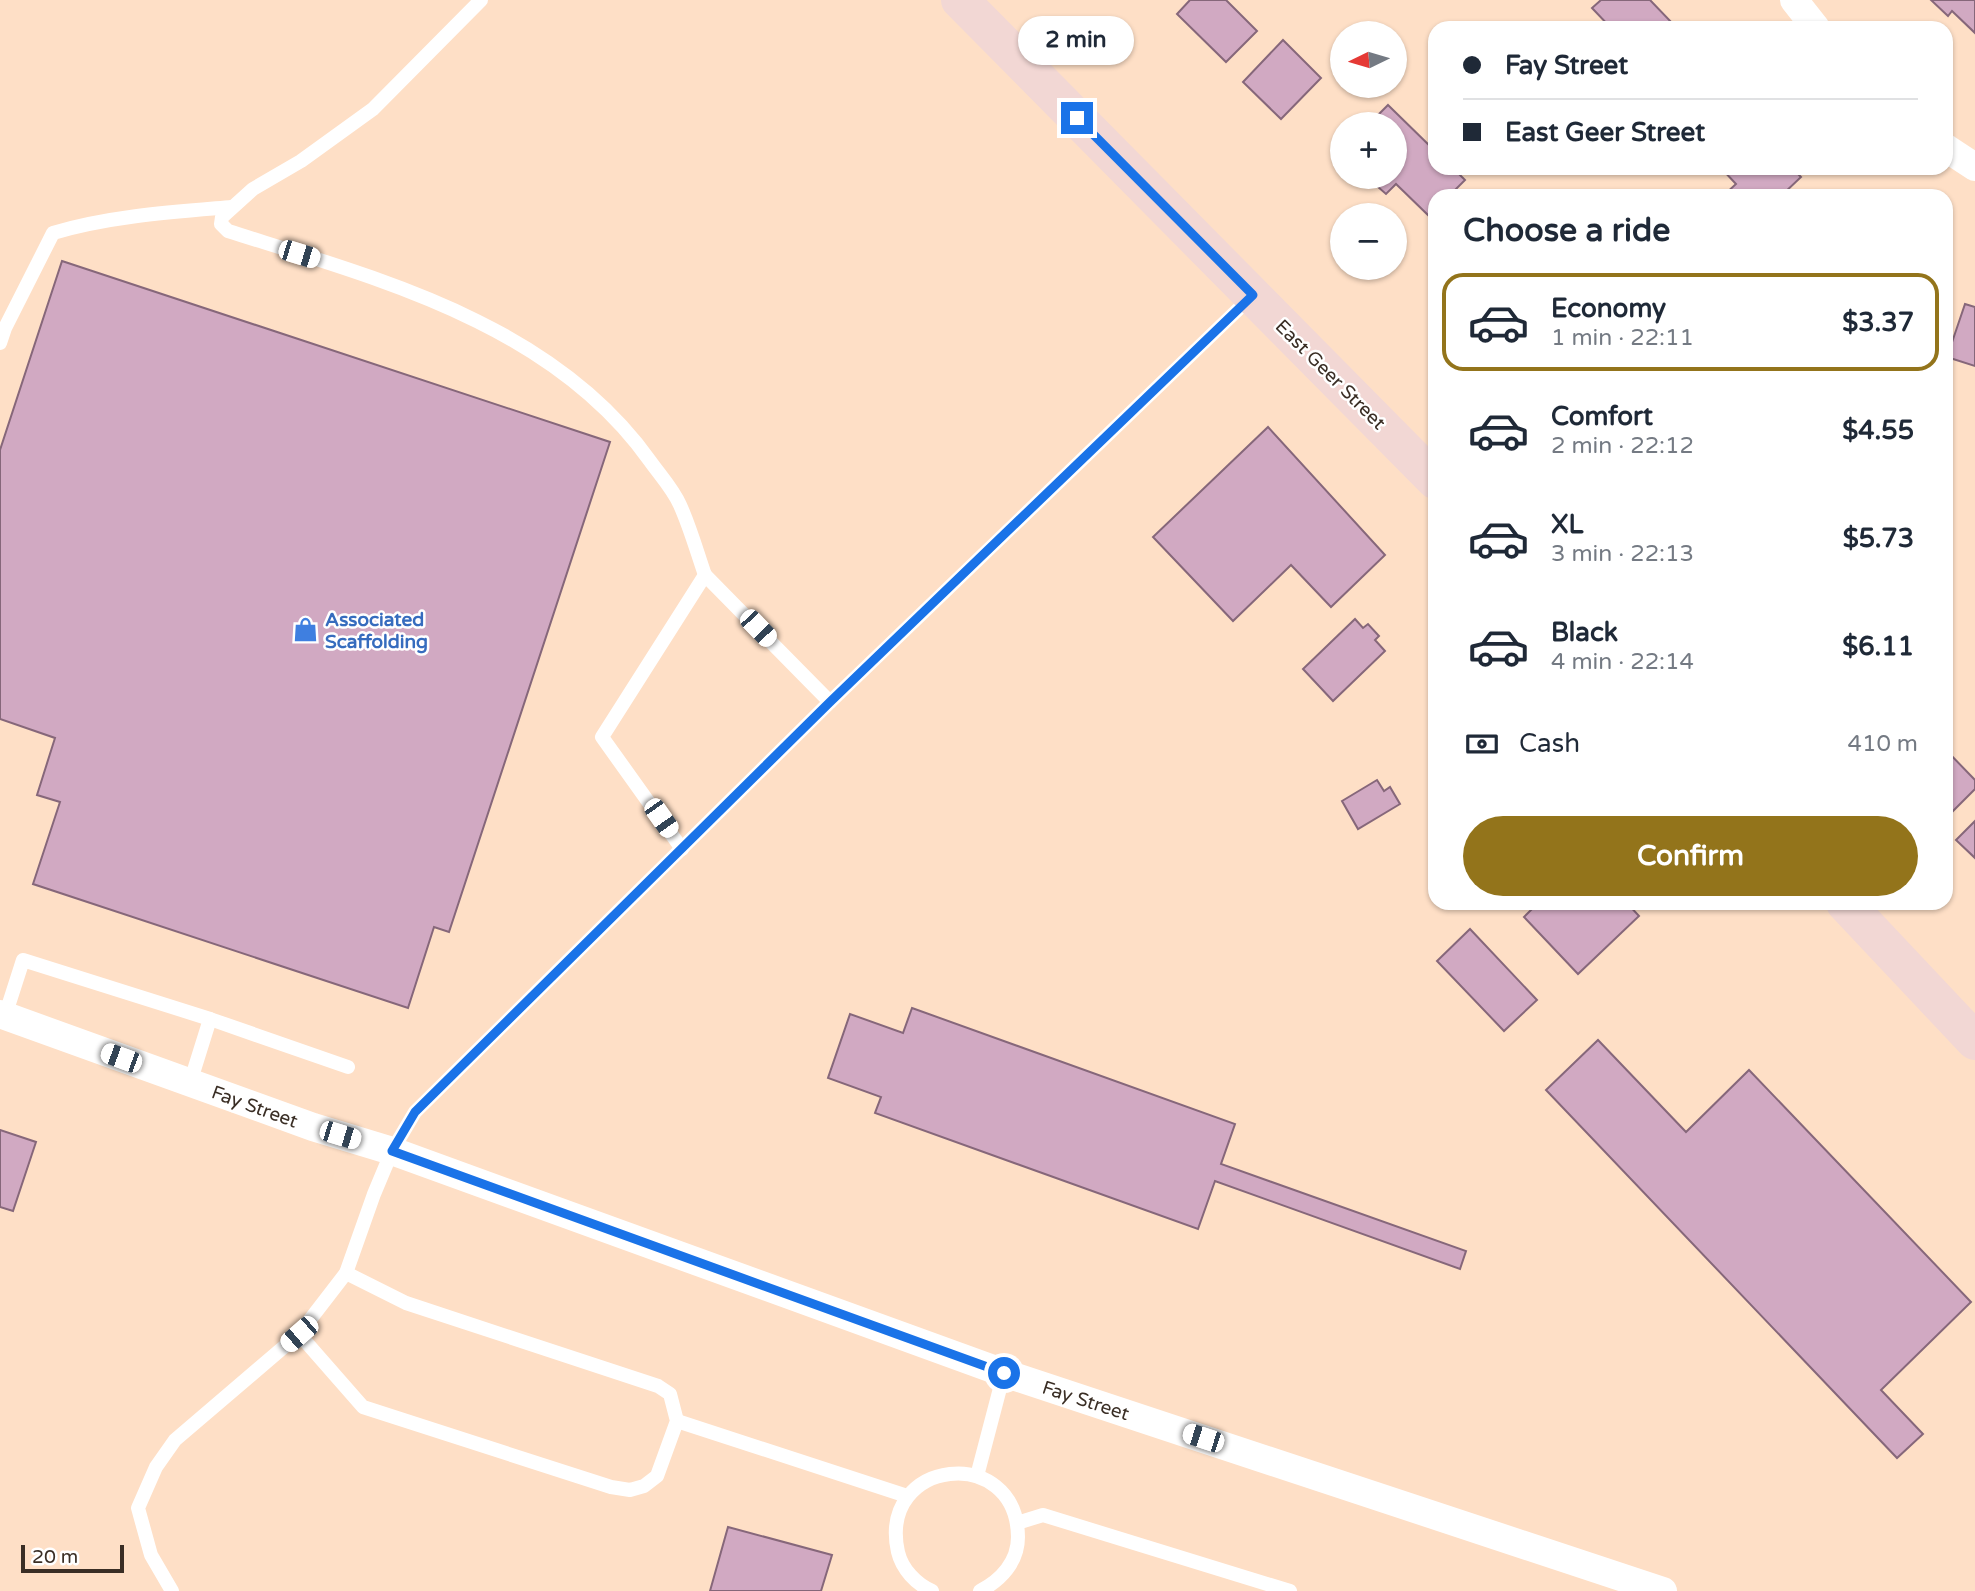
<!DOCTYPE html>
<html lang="en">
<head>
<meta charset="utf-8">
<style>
  :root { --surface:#fff; --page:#f2f2f3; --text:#1f2937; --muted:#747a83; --line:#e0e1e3; --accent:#93741b }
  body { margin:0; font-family:"Varela Round",sans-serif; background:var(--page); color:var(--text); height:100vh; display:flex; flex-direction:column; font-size:26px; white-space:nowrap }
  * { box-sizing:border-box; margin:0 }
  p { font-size:23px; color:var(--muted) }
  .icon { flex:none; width:38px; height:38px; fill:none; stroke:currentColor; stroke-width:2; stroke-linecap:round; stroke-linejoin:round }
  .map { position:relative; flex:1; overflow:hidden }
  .details { position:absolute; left:1428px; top:189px; width:525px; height:721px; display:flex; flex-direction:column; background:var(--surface); border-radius:21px; box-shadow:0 2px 5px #0004 }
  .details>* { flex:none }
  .banner { position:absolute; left:1428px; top:21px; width:525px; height:154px; border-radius:21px; box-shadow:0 2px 5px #0004; display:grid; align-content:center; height:154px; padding:0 35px; background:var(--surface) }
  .needle { width:46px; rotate:265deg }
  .controls { position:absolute; left:1330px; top:21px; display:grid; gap:14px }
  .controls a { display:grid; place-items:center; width:77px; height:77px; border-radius:50%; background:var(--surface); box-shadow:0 2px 5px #0004; font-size:35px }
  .scale { position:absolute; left:21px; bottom:18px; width:103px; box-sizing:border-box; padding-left:7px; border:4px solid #3a2e25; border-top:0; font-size:19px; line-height:24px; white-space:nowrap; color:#3a2e25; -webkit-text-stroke:5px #fff; paint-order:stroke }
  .end { position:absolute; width:32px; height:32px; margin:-16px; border:9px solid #1a73e8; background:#fff; box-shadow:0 0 0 4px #fff }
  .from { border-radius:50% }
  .bubble { position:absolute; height:49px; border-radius:24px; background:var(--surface); box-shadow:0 2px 5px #0004; font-size:23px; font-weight:700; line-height:49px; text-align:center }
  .car { position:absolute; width:21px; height:42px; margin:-21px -10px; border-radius:9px; box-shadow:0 0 5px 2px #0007; background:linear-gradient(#fff 24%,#345 0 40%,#fff 0 76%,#345 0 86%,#fff 0) }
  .banner b { display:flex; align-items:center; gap:24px; height:66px; font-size:26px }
  .banner b+b { border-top:2px solid var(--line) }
  .banner i { width:18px; height:18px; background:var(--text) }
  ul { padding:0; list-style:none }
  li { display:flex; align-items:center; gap:21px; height:98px; margin:0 14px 10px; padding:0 21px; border:4px solid transparent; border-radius:21px }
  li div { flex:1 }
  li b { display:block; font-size:26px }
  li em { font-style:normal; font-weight:700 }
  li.current { border-color:var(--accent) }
  li>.icon { width:63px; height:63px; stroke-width:1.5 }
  h2 { padding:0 35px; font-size:32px; line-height:84px }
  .pay { display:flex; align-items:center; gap:18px; height:77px; padding:0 35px; font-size:26px }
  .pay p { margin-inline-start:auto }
  .action { display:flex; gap:14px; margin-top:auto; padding:14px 35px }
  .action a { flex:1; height:80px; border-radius:42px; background:var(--accent); color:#fff; font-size:28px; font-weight:700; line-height:80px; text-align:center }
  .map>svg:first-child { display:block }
  .building { fill:#d1a9c2; stroke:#86677a; stroke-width:2 }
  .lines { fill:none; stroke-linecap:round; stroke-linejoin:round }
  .service { stroke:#fff; stroke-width:14 }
  .minor { stroke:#fff; stroke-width:28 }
  .secondary { stroke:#f2d7d4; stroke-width:38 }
  .route { stroke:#1a73e8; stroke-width:9 }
  .labels { text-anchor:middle; stroke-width:5; stroke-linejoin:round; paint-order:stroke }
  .street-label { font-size:19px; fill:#3a2e25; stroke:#fff }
  .shop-label { font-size:19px; font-weight:bold; fill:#366cbe; stroke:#fff; text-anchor:start }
</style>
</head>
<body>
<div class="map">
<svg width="1975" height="1591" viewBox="0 0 1975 1591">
  <rect width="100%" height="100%" fill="#fedfc6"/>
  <g class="building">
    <path d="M1190,0h36l31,31 -31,31 -49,-48z"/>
    <path d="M1601,0h49l25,26 -64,2 -19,-20z"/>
    <path d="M1931,0h44v33l-23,-22 -4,5z"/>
    <path d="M1283,40l38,38 -40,41 -38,-37z"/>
    <path d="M1388,105l47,46v17h18l12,12 -16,16h-14v14l-6,6 -33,-32 -10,10 -17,-15 26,-2v-53h-26z"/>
    <path d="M1721,168h71l9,9 -20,19h-58l13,-12z"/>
    <path d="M62,261l548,181 -161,490 -15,-5 -26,81 -375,-124 27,-82 -23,-7 18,-57 -55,-19v-269z"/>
    <path d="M1965,304l10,3v59l-28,-9z"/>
    <path d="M1268,427l117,128 -54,52 -40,-42 -58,56 -80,-84z"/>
    <path d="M1355,619l8,9 5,-4 11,12 -4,4 10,11 -52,50 -30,-32z"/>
    <path d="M1946,750l29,30v9l-29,29z"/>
    <path d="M1377,780l7,11 6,-4 10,17 -42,25 -16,-28z"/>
    <path d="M1975,821v37l-19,-18z"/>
    <path d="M1538,903h89l12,13 -61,58 -54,-57z"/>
    <path d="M1470,929l67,71 -33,31 -67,-70z"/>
    <path d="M912,1008l323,116 -14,40 245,87 -6,18 -245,-88 -17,48 -323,-116 6,-16 -53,-19 22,-64 53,19z"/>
    <path d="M1598,1040l88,92 63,-62 222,232 -90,88 42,44 -26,24 -351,-368z"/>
    <path d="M0,1130l36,12 -23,69 -13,-4z"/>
    <path d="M728,1527l104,28 -11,36h-111z"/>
  </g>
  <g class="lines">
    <g class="service">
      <path d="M481,0l-108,109 -72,52 -48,28 -31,28 -1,7 7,7c151,48 325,93 422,230 10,14 23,28 30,44 10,22 17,47 25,70"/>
      <path d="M0,343l5,-15 48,-95c57,-17 120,-21 179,-26"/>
      <path d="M682,849l-80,-112 103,-162 125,127"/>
      <path d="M5,1016l18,-56 187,59 -20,64"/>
      <path d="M210,1019l138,48"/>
      <path d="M299,1334l64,73 248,80 19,3 14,-4 13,-10 20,-55 -7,-27 -12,-8 -252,-83 -60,-30"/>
      <path d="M677,1421l230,75"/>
      <path d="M977,1476l27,-103"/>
      <path d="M1017,1523l26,-8 247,76"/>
      <path d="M172,1591l-21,-36 -13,-47 18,-41 19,-27 124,-106 47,-61 28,-79 18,-43 23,-39 415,-410 422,-406"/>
      <path d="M932,1591c-16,-7 -30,-22 -34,-39 -21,-94 119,-109 120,-15 0,25 -17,43 -38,54"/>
    </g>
    <g class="minor">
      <path d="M1794,0l22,28"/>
      <path d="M1946,148l29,19"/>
      <path d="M0,1014l313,113 79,24 612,222 659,218"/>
    </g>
    <g class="secondary">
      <path d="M960,0l475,480"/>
      <path d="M1845,903l130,138"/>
    </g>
  </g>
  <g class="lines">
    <path class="route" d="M1004,1373l-612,-222 23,-39 415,-410 423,-407 -176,-177"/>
  </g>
  <defs>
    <symbol id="shop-bare" viewBox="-9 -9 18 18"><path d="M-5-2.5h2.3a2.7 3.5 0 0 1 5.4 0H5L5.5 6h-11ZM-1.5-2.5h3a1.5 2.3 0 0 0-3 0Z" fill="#3f7fe0" stroke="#fff" stroke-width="2.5" paint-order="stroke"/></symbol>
  </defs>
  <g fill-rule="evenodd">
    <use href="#shop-bare" x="288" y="612" width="35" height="35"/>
  </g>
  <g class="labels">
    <g class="street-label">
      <text transform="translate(1331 374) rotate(45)" y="7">East Geer Street</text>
      <text transform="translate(255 1106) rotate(20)" y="7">Fay Street</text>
      <text transform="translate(1086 1400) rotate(18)" y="7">Fay Street</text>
    </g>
    <g class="shop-label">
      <text x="325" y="626">Associated<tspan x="325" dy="22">Scaffolding</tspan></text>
    </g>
  </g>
</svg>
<div class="controls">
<a><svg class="needle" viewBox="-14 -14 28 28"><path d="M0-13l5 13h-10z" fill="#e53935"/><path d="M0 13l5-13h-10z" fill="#747a83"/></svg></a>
<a>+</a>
<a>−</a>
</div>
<div class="scale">20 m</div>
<i class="end from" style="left:1004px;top:1373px"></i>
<i class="end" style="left:1077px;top:118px"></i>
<div class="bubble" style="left:1018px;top:16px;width:116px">2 min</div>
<i class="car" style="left:299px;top:254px;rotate:107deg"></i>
<i class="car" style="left:758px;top:628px;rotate:136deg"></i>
<i class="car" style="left:661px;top:818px;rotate:145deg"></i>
<i class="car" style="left:121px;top:1058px;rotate:290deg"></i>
<i class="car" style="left:340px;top:1135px;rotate:107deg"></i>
<i class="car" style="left:299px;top:1334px;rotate:229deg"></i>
<i class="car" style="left:1203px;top:1438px;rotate:288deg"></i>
<div class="banner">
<b><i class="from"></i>Fay Street</b>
<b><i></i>East Geer Street</b>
</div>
<section class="details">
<h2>Choose a ride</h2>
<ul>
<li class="current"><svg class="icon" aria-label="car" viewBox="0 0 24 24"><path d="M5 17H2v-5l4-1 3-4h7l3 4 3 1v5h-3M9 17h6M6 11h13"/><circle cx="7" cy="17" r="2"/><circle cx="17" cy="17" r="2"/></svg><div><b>Economy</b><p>1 min · 22:11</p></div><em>$3.37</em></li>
<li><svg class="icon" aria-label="car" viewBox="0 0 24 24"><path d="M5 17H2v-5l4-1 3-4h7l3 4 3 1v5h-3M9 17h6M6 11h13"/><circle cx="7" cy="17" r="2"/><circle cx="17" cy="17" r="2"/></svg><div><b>Comfort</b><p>2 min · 22:12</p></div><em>$4.55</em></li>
<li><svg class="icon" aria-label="car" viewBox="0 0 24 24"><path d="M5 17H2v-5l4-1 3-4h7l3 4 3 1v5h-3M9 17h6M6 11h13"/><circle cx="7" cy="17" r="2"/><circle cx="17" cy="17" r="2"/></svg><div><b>XL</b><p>3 min · 22:13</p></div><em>$5.73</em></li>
<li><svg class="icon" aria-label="car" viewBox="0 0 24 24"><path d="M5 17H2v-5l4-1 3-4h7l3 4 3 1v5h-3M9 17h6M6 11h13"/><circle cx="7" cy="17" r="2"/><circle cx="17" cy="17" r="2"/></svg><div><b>Black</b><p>4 min · 22:14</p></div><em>$6.11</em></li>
</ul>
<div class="pay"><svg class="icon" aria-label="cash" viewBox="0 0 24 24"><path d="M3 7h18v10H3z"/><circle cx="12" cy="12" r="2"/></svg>Cash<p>410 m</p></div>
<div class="action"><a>Confirm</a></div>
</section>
</div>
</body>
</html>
